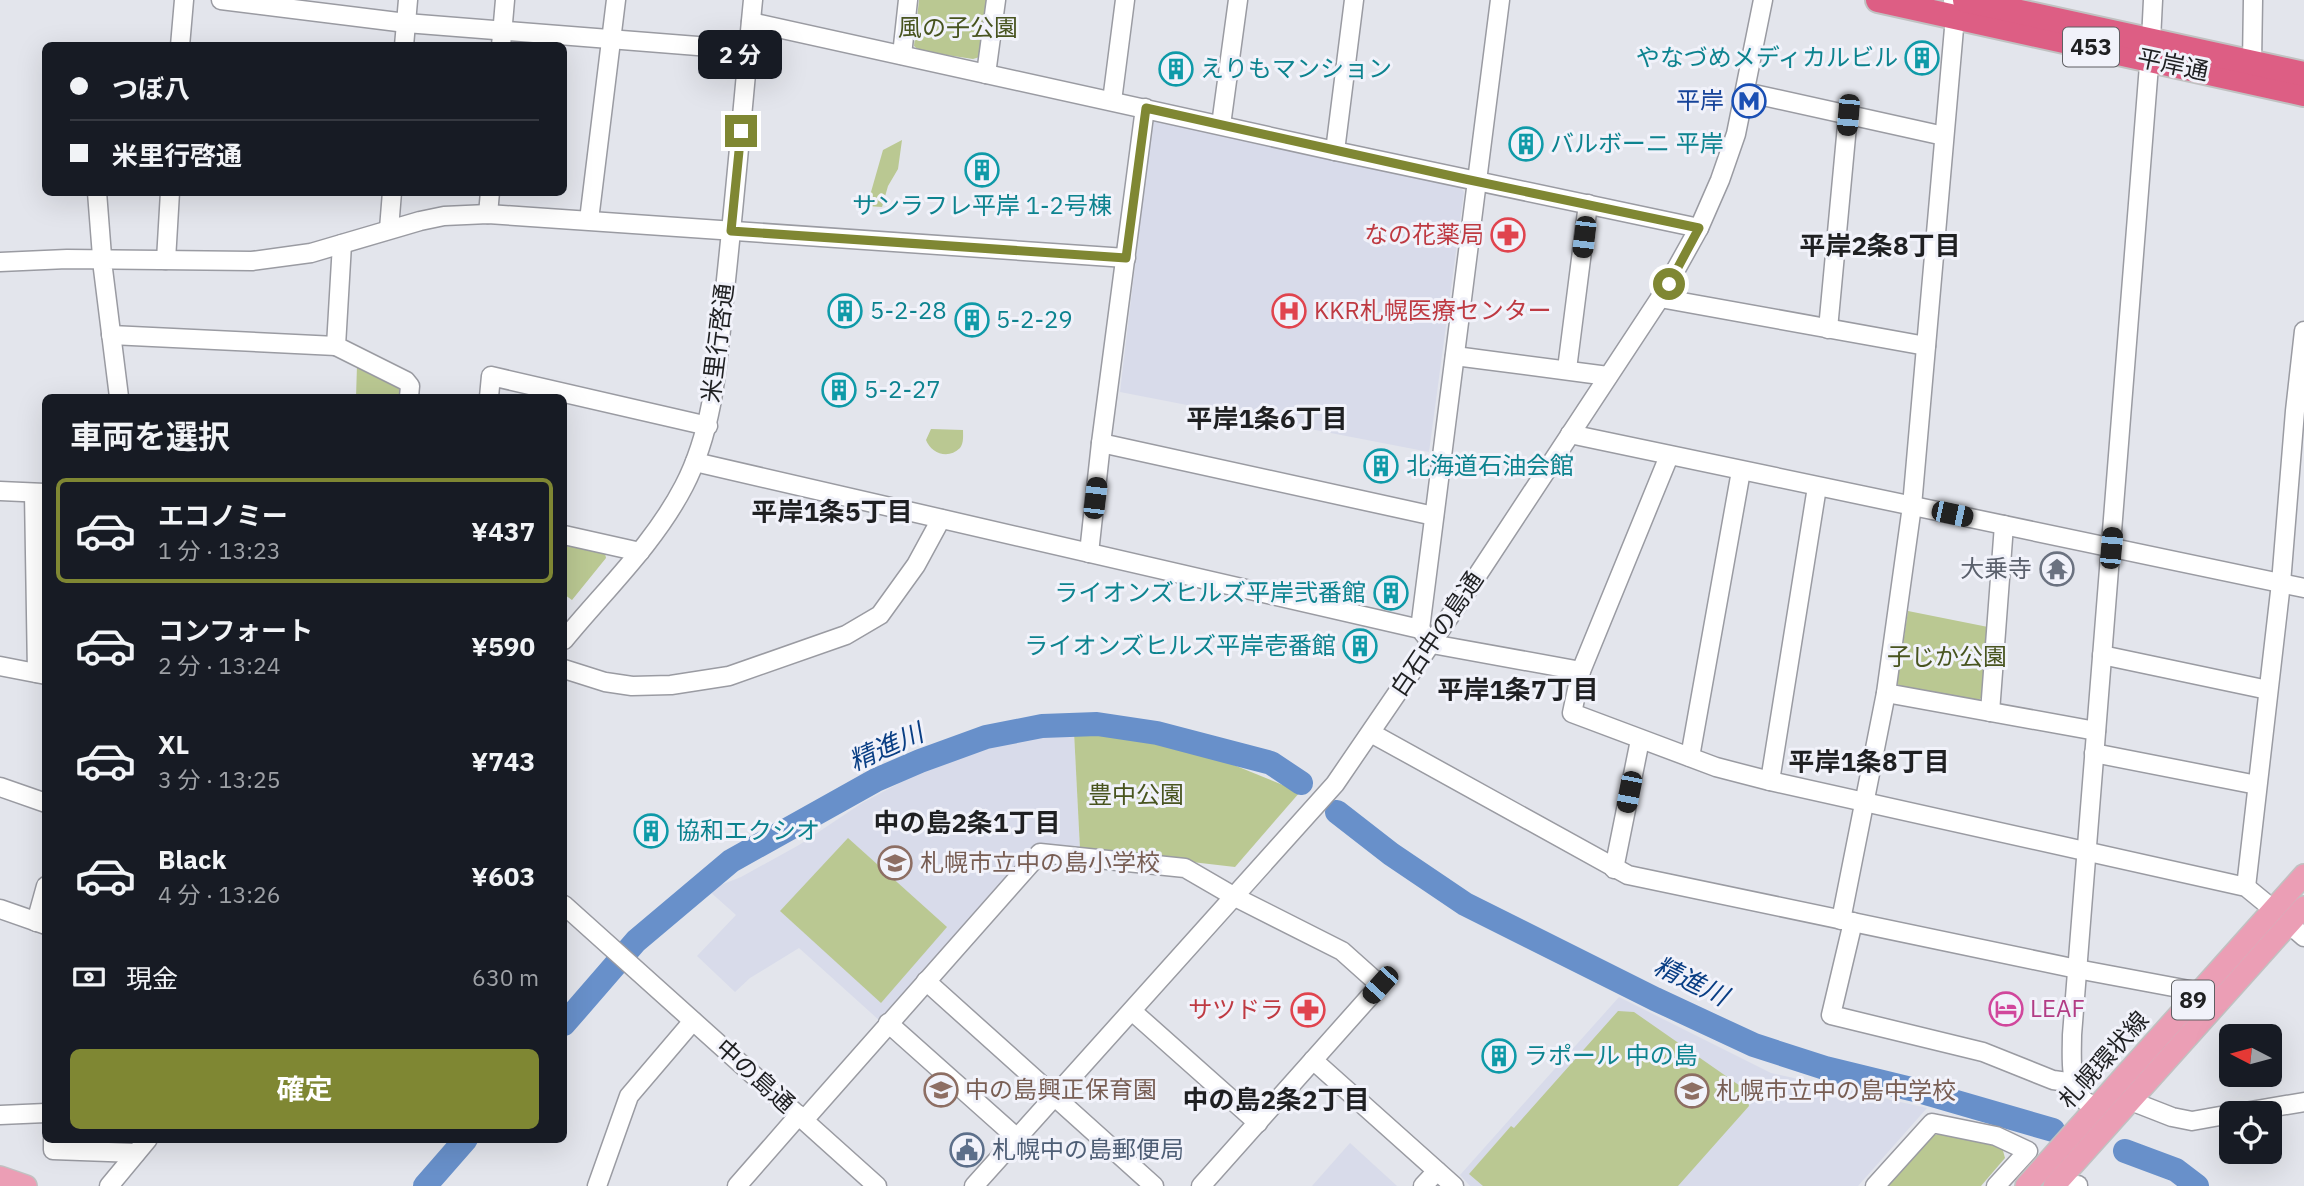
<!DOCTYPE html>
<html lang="ja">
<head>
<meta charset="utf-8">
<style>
  :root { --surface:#171b24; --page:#242831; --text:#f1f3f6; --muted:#9ea1a6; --line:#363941; --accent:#7f8733 }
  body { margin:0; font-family:"IBM Plex Sans","Noto Sans JP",sans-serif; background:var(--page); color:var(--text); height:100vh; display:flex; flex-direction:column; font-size:26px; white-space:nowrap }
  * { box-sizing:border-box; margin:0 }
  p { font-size:23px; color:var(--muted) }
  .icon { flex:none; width:38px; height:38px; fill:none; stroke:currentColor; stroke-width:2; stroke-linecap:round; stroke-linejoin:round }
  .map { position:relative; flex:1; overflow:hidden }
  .details { position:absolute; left:42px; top:394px; width:525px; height:749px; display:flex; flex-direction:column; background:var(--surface); border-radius:10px; box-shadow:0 7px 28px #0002 }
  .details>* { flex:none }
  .guide { position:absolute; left:42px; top:42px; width:525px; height:154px; border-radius:10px; box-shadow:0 7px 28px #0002; display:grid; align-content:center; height:154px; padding:0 28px; background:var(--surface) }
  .needle { width:46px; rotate:276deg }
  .controls { position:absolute; left:2219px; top:1024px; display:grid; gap:14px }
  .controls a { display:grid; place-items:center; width:63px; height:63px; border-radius:10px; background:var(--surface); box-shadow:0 7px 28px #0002; font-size:35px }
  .end { position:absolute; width:32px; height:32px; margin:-16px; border:9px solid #7f8733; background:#fff; box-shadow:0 0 0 4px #fff }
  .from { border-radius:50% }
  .bubble { position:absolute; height:49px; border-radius:10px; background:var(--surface); box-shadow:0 7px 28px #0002; font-size:23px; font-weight:700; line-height:49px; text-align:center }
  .car { position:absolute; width:21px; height:42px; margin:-21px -10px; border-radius:9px; box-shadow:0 0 5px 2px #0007; background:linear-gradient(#222 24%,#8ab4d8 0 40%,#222 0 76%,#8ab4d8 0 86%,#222 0) }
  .guide b { display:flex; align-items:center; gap:24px; height:66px; font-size:26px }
  .guide b+b { border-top:2px solid var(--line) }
  .guide i { width:18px; height:18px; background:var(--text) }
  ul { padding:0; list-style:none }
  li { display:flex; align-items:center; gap:21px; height:105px; margin:0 14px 10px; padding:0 14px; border:4px solid transparent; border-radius:10px }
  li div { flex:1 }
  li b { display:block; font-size:26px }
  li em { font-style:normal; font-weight:700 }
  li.current { border-color:var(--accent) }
  li>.icon { width:63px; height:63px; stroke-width:1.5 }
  h2 { padding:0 28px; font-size:32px; line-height:84px }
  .pay { display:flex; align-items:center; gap:18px; height:77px; padding:0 28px; font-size:26px }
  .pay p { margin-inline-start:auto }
  .cta { display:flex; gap:14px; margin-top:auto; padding:14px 28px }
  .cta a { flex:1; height:80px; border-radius:10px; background:var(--accent); color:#fff; font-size:28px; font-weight:700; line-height:80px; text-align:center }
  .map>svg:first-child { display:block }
  .built { fill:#d8dbea }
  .green { fill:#bac892 }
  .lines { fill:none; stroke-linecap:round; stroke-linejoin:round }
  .river { stroke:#6890ca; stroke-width:24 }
  .minor-casing { stroke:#9a9ba2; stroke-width:21 }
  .major-casing { stroke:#c0c1c1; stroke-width:24 }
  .highway-casing { stroke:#c0c1c1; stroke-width:28 }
  .minor { stroke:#fff; stroke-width:18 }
  .major { stroke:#eb9eb5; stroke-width:21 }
  .highway { stroke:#dd5e84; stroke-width:24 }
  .route { stroke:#7f8733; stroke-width:9 }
  .labels { text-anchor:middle; stroke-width:6; stroke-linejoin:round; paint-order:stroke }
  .shield { fill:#f1f2fa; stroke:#5e5f63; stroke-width:2 }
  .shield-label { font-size:23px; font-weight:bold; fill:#1f2022 }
  .park-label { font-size:24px; fill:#48541f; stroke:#f1f2fa }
  .culture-label { font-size:24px; fill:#0d838f; stroke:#f1f2fa; text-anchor:start }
  .street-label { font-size:24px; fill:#1f2022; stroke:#f1f2fa }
  .transit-label { font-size:24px; fill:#164399; stroke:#f1f2fa; text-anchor:end }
  .health-label { font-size:24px; fill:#be3a42; stroke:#f1f2fa; text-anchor:end }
  .worship-label { font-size:24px; fill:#5b616d; stroke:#f1f2fa; text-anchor:end }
  .education-label { font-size:24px; fill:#785e54; stroke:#f1f2fa; text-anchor:start }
  .hotel-label { font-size:24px; fill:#b23c85; stroke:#f1f2fa; text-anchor:start }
  .service-label { font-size:24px; fill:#4e5e75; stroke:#f1f2fa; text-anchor:start }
  .neighbourhood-label { font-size:26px; font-weight:bold; fill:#1f2022; stroke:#f1f2fa }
  .water-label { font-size:26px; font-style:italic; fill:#093e84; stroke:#f1f2fa }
</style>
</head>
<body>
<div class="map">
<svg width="2304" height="1186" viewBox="0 0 2304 1186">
  <rect width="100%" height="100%" fill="#e3e5ec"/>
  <g class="built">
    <path d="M1156,119l305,69 3,4 -35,260 -309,-60 32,-269z"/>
    <path d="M1074,732l6,117 -41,-3 -159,175 -81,-73 -49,30 -15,14 -38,-36 39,-41 -28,-25 33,-13 58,-32 63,-42 79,-42 71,-24z"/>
    <path d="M1619,997l152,76 156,35 -69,78h-388l-10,-11z"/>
    <path d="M1350,1143l47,43h-85z"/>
  </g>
  <g class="green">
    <path d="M919,0h71l-7,56 -10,3 -53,-8 -6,-5z"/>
    <path d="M902,140l-4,29 -10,17 -6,21 -15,-1 16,-56z"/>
    <path d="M357,366l39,18 3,5 2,8h-45z"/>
    <path d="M931,429l32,1c0,5 1,13 -3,18 -12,12 -29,5 -34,-8z"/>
    <path d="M564,544l41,9 1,5 -34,42 -7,-5 -1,1z"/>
    <path d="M1908,611l80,16 -6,70 -4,4 -77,-13 -4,-5z"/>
    <path d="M1074,732l70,3 53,15 103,42 -65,75 -155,-18z"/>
    <path d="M848,838l99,89 -66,76 -101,-92z"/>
    <path d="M1618,1011l16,1 112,78 3,16 -71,80h-195l-14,-12 42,-48 3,2z"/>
    <path d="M1942,1133l60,14 3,11 -24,28h-94l44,-50z"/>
  </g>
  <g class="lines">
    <g class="river">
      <path d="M1337,812l54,42 74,50 190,95 99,46 71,23 90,22 138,40"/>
      <path d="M564,1024l72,-83 95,-80 145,-81 44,-19 66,-24 56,-11 55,-2 60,9 114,30 30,20"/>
      <path d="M2125,1151l51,19 21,16"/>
      <path d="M425,1186l41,-47"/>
    </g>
    <defs>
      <g id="minor">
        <path d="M221,0l185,23 342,27"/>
        <path d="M751,22l584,129 364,77"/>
        <path d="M180,46l4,-46"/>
        <path d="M404,46l4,-46"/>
        <path d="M501,46l4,-46"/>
        <path d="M902,55l6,-55"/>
        <path d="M2252,63l1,-63"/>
        <path d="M986,74l10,-74"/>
        <path d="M1745,92l199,44"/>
        <path d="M1112,101l13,-101"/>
        <path d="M1221,125l17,-125"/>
        <path d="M1335,151l19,-151"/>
        <path d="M97,192l6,77 16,128"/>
        <path d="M488,214l2,-22"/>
        <path d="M589,220l27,-220"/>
        <path d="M389,229l3,-37"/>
        <path d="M342,244l-6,102 70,35 4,5 -1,11"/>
        <path d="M166,260l4,-68"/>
        <path d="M0,262l67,-3 185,2 59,-8 109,-32 24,-5 44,-2 638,44"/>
        <path d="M1660,298l266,48"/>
        <path d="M1828,329l20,-214"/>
        <path d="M111,335l225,11"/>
        <path d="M1455,356l153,20"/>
        <path d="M1567,369l21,-165"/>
        <path d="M489,397l2,-21 217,50"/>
        <path d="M1570,434l734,154"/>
        <path d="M1101,443l333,73"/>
        <path d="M1669,456l-88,215 -9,42 144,54 54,14 476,106 28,23"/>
        <path d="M695,462l725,167 12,15 149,27"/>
        <path d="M0,491l45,2"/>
        <path d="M34,493l3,180"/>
        <path d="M564,535l76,17"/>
        <path d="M1089,553l12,-110 44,-335"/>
        <path d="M1420,629l80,-629"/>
        <path d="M564,640c41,-50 90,-96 120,-154 33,-64 34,-136 42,-206 10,-94 18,-187 27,-280"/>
        <path d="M2102,655l166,35"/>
        <path d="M0,666l46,9"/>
        <path d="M564,669l41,13 27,4 39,-1 58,-9 117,-41 34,-20 36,-50 25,-46"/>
        <path d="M1886,693l210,38"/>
        <path d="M1990,712l14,-187"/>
        <path d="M1371,733l257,142 449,94 123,23"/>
        <path d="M2094,753l163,32"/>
        <path d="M1690,757l51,-286"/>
        <path d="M1770,781l47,-294"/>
        <path d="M0,787l46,16"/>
        <path d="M1614,869l26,-129"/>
        <path d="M2246,887l35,-304 14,-172 9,-80"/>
        <path d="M564,905l313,281"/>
        <path d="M0,909l46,16"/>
        <path d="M1841,920l45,-227 26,-187 43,-489 -2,-17"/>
        <path d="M36,922l10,-36"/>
        <path d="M1853,922l-22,93 152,37 70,28 22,3"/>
        <path d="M2289,924l15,13"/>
        <path d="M926,981l228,205"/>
        <path d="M1132,1011l126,112"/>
        <path d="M888,1023l129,115"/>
        <path d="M1313,1060l141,126"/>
        <path d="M2131,1101l41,16 20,4 39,-7"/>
        <path d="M2096,1108c-4,-3 -11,-6 -14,-10 -13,-17 -10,-44 -10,-63l79,-995 2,-40"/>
        <path d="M2239,1113l65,-11"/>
        <path d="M0,1115l46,-2"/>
        <path d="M804,1120l236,-267 145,15 50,29 107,54 38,34 -179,201"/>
        <path d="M53,1139v11l83,3"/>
        <path d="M109,1186l39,-47"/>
        <path d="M597,1186l32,-90 64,-75"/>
        <path d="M737,1186l62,-71"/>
        <path d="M974,1186l361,-402 134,-196 191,-290 39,-70 21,-48 16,-46 27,-134"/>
        <path d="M1423,1186l14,-15"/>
        <path d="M1875,1186l57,-63 64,13 32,15 -32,35"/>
        <path d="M2077,1186l1,-1"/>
      </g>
      <g id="major">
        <path d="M0,1177l26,9"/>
        <path d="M2026,1186l278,-311"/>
        <path d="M2054,1186l250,-279"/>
      </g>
      <g id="highway">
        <path d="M1878,0l426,94"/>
        <path d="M1965,0l339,74"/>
      </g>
    </defs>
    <use href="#minor" class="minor-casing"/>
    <use href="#major" class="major-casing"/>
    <use href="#highway" class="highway-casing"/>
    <use href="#minor" class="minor"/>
    <use href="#major" class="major"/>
    <use href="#highway" class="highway"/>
  </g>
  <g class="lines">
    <path class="route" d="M741,131l-10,100 395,27 20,-150 319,71 234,49 -30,56"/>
  </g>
  <defs>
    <symbol id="building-ring" viewBox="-11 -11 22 22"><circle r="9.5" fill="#f1f2fa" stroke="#0f9aa8" stroke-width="1.5"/><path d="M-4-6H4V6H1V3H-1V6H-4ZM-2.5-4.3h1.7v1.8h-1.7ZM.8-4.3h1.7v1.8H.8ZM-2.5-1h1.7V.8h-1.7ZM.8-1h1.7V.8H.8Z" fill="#0f9aa8"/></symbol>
    <symbol id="metro-ring" viewBox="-11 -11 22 22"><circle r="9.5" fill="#f1f2fa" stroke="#1a4fb4" stroke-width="1.5"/><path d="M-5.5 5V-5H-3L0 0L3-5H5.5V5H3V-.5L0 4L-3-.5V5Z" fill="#1a4fb4"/></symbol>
    <symbol id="pharmacy-ring" viewBox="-11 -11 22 22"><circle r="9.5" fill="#f1f2fa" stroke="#e0444e" stroke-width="1.5"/><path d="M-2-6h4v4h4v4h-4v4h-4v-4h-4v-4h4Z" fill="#e0444e"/></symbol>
    <symbol id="hospital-ring" viewBox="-11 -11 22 22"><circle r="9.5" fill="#f1f2fa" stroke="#e0444e" stroke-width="1.5"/><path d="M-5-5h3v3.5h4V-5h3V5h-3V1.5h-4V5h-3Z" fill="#e0444e"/></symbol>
    <symbol id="temple-ring" viewBox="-11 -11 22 22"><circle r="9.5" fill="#f1f2fa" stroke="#6b7280" stroke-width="1.5"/><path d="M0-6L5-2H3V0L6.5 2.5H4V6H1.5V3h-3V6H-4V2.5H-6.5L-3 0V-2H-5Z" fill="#6b7280"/></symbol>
    <symbol id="school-ring" viewBox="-11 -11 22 22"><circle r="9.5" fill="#f1f2fa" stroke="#8d6e63" stroke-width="1.5"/><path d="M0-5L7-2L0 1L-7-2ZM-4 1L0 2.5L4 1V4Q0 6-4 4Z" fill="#8d6e63"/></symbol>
    <symbol id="hotel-ring" viewBox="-11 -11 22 22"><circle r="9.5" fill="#f1f2fa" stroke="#d1479c" stroke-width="1.5"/><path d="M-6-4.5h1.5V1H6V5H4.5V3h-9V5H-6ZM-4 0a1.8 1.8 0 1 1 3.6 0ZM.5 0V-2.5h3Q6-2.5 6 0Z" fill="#d1479c"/></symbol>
    <symbol id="civic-ring" viewBox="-11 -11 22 22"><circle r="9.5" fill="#f1f2fa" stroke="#5c6f8a" stroke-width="1.5"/><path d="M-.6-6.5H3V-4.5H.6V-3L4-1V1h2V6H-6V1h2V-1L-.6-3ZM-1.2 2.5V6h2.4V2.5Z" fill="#5c6f8a"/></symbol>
  </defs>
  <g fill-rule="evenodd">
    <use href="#building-ring" x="1903" y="39" width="38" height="38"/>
    <use href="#building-ring" x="1157" y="50" width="38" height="38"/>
    <use href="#metro-ring" x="1730" y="82" width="38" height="38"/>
    <use href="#building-ring" x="1507" y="125" width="38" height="38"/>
    <use href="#building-ring" x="963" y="151" width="38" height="38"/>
    <use href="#pharmacy-ring" x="1489" y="216" width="38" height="38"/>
    <use href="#building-ring" x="826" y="292" width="38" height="38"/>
    <use href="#hospital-ring" x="1270" y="292" width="38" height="38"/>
    <use href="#building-ring" x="953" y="301" width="38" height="38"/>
    <use href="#building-ring" x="820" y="371" width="38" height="38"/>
    <use href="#building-ring" x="1362" y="447" width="38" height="38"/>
    <use href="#temple-ring" x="2038" y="550" width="38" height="38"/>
    <use href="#building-ring" x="1372" y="574" width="38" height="38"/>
    <use href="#building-ring" x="1341" y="627" width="38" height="38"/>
    <use href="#building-ring" x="632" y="812" width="38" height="38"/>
    <use href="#school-ring" x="876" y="844" width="38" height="38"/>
    <use href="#hotel-ring" x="1987" y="990" width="38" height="38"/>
    <use href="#pharmacy-ring" x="1289" y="991" width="38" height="38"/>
    <use href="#building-ring" x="1480" y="1037" width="38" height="38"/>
    <use href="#school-ring" x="922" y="1071" width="38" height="38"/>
    <use href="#school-ring" x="1673" y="1072" width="38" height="38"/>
    <use href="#civic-ring" x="948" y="1131" width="38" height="38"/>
  </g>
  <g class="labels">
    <g class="shield">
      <rect x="2063" y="27.5" width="56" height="39" rx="5"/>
      <rect x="2172" y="980.5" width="42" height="39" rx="5"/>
    </g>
    <g class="shield-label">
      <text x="2091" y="55">453</text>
      <text x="2193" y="1008">89</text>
    </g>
    <g class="park-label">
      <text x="958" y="36">風の子公園</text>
      <text x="1947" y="665">子じか公園</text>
      <text x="1136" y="803">豊中公園</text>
    </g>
    <g class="culture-label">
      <text x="1898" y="66" text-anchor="end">やなづめメディカルビル</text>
      <text x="1200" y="77">えりもマンション</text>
      <text x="1550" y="152">バルボーニ 平岸</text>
      <text x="982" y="214" text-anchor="middle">サンラフレ平岸 1-2号棟</text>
      <text x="870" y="319">5-2-28</text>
      <text x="996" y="328">5-2-29</text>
      <text x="864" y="398">5-2-27</text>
      <text x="1406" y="474">北海道石油会館</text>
      <text x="1366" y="601" text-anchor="end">ライオンズヒルズ平岸弐番館</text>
      <text x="1336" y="654" text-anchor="end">ライオンズヒルズ平岸壱番館</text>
      <text x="676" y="839">協和エクシオ</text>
      <text x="1524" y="1064">ラポール 中の島</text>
    </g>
    <g class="street-label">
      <text transform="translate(2173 65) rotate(12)" y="8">平岸通</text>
      <text transform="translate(718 343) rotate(-83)" y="8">米里行啓通</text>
      <text transform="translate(1437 634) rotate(-56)" y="8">白石中の島通</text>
      <text transform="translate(2104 1060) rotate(-48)" y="8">札幌環状線</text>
      <text transform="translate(755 1076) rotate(42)" y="8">中の島通</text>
    </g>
    <g class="transit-label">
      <text x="1724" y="109">平岸</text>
    </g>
    <g class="health-label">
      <text x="1484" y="243">なの花薬局</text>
      <text x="1314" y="319" text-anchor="start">KKR札幌医療センター</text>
      <text x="1284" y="1018">サツドラ</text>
    </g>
    <g class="worship-label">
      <text x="2032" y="577">大乗寺</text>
    </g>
    <g class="education-label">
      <text x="920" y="871">札幌市立中の島小学校</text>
      <text x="965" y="1098">中の島興正保育園</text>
      <text x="1716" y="1099">札幌市立中の島中学校</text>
    </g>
    <g class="hotel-label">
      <text x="2030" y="1017">LEAF</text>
    </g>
    <g class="service-label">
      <text x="992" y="1158">札幌中の島郵便局</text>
    </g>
    <g class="neighbourhood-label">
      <text x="1880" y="255">平岸2条8丁目</text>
      <text x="1267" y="428">平岸1条6丁目</text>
      <text x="832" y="521">平岸1条5丁目</text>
      <text x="1518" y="699">平岸1条7丁目</text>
      <text x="1869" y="771">平岸1条8丁目</text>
      <text x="967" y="832">中の島2条1丁目</text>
      <text x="1276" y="1109">中の島2条2丁目</text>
    </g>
    <g class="water-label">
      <text transform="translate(886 747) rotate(-24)" y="9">精進川</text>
      <text transform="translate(1691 981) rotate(26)" y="9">精進川</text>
    </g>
  </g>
</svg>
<div class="controls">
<a><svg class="needle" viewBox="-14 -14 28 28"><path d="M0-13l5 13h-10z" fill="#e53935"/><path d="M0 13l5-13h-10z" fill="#9ea1a6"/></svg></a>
<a><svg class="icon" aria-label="locate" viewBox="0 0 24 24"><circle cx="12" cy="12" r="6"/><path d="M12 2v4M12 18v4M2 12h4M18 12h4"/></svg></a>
</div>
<i class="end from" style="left:1669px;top:284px"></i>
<i class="end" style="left:741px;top:131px"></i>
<div class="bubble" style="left:698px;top:30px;width:84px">2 分</div>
<i class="car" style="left:1848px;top:115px;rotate:185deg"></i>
<i class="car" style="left:1584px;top:237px;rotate:187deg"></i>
<i class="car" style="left:1095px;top:498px;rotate:7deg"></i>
<i class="car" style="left:1952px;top:514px;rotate:102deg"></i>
<i class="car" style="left:2111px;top:548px;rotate:5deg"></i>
<i class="car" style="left:1629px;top:792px;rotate:191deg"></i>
<i class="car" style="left:1380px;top:985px;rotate:222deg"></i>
<div class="guide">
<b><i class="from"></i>つぼ八</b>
<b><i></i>米里行啓通</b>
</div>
<section class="details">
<h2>車両を選択</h2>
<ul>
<li class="current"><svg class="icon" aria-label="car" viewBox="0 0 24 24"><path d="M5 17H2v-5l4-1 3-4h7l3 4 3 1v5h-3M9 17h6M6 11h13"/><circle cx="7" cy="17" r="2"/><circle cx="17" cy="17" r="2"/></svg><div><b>エコノミー</b><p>1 分 · 13:23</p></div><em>¥437</em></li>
<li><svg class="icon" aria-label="car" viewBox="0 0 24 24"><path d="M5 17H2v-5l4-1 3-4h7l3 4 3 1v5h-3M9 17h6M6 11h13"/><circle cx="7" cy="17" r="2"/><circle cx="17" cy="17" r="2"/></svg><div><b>コンフォート</b><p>2 分 · 13:24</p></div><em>¥590</em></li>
<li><svg class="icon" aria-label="car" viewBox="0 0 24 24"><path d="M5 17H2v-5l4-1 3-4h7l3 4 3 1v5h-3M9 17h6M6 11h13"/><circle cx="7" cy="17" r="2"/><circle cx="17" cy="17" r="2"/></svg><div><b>XL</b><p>3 分 · 13:25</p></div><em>¥743</em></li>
<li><svg class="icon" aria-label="car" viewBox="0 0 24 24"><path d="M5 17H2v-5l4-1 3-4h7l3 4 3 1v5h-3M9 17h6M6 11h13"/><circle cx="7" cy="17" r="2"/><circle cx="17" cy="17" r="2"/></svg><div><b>Black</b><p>4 分 · 13:26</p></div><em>¥603</em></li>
</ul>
<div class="pay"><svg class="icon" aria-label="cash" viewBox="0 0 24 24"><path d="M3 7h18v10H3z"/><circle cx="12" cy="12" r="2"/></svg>現金<p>630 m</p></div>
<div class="cta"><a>確定</a></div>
</section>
</div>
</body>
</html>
